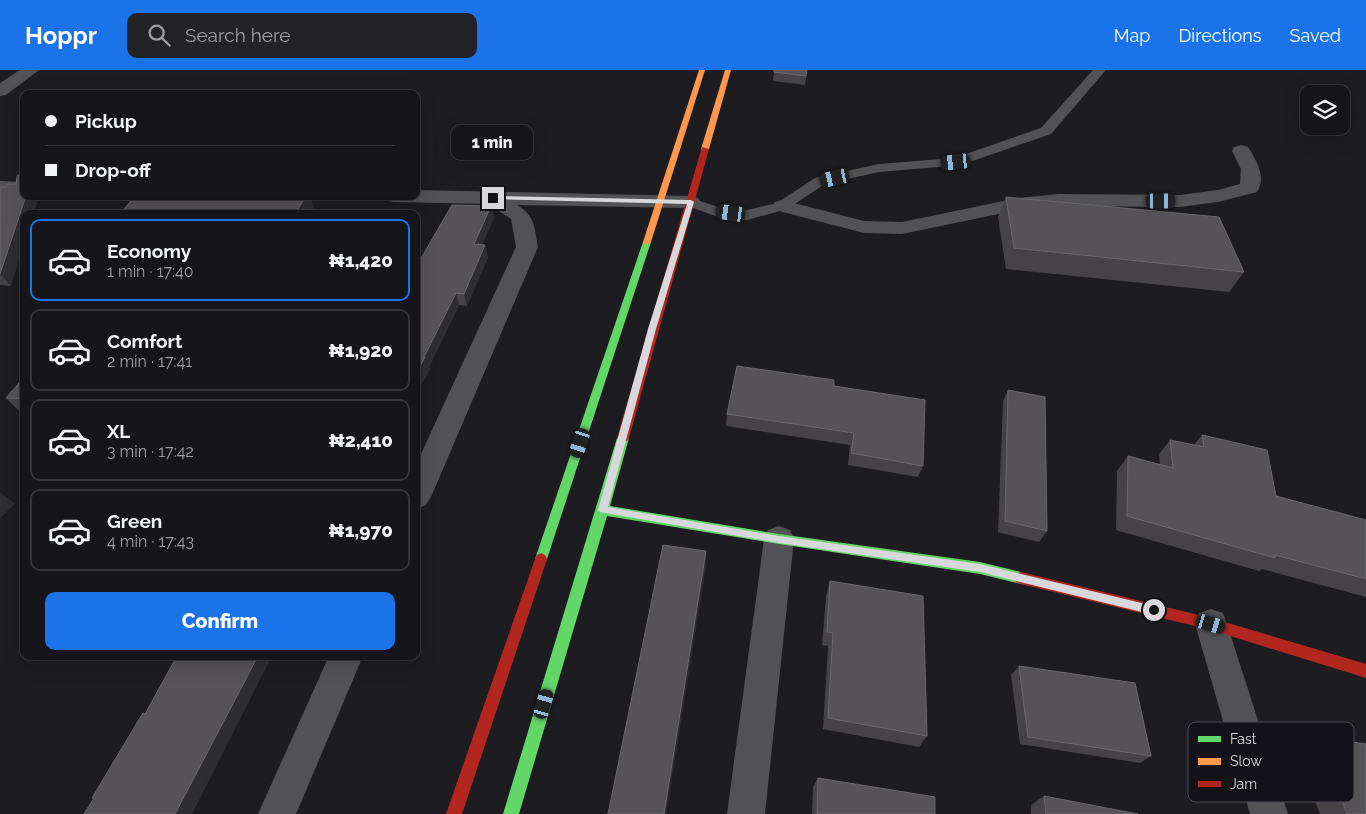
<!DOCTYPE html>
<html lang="en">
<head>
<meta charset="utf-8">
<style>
  :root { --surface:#161519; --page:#232226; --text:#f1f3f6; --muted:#9e9fa2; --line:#353438; --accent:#1a73e8 }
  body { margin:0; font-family:Raleway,sans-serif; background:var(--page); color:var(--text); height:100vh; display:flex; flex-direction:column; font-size:19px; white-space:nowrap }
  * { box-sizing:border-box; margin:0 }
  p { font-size:16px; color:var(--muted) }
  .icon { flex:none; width:28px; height:28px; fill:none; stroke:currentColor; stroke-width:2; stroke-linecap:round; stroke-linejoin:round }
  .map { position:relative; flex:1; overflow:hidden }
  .sheet { position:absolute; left:20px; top:140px; width:400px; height:450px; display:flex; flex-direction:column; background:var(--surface); border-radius:10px; box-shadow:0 5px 20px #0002,0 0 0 1px var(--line) }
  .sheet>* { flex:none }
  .hud { position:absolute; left:20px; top:20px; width:400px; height:110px; border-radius:10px; box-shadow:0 5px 20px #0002,0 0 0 1px var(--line); display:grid; align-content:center; height:110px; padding:0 25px; background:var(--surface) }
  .buttons { position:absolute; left:1300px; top:15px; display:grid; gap:10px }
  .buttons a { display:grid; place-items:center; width:50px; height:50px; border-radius:10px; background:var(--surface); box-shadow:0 5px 20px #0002,0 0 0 1px var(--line); font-size:25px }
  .end { position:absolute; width:22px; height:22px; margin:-11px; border:6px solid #d8d8dc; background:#111; box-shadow:0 0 0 2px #111 }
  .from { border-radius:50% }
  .bubble { position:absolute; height:35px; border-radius:10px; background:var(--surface); box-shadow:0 5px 20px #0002,0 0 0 1px var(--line); font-size:16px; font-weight:800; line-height:35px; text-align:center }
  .car { position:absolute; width:15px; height:30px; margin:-15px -8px; border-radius:6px; box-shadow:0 0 4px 1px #0007; background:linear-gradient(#222 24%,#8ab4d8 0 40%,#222 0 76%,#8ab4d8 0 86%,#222 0) }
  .hud b { display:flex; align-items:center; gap:18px; height:48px; font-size:19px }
  .hud b+b { border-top:1px solid var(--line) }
  .hud i { width:12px; height:12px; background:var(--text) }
  ul { padding:9px 0 0; list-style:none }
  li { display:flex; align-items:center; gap:15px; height:82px; margin:0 10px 8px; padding:0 15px; border:2px solid var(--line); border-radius:10px }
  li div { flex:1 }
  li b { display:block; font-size:19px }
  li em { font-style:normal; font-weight:800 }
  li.current { border-color:var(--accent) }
  li>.icon { width:45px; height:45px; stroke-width:1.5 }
  .action { display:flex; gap:10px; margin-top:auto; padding:10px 25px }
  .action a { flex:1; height:58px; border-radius:10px; background:var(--accent); color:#fff; font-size:20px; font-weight:800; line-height:58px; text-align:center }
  header { display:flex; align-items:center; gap:30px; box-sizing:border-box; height:70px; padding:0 25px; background:var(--accent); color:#fff }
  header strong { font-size:24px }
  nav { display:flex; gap:28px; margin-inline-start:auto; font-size:18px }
  .search { width:350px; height:45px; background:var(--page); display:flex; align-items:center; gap:12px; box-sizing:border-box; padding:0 18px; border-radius:10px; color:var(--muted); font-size:19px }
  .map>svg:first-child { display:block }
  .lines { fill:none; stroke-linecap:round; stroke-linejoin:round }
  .lane { fill:#525254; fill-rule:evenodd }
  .street { fill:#525254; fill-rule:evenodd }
  .fast { fill:#63d668; fill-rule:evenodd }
  .slow { fill:#ff974d; fill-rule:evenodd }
  .jam { fill:#b3261e; fill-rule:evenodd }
  .wall { fill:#454345 }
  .shaded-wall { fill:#2e2d30 }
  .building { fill:#555356; stroke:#69686b }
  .route { fill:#d8d8dc }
  .key { fill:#131219; stroke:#4e4d54; stroke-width:1 }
  .key-label { font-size:14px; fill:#d8d8dc }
</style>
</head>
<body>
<header>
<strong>Hoppr</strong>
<div class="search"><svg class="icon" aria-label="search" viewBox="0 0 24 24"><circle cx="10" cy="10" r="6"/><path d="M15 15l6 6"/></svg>Search here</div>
<nav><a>Map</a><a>Directions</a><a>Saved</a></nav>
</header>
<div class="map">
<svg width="1366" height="744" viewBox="0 0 1366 744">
  <rect width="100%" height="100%" fill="#1d1c21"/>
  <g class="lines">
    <path class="lane" d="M1093,0h13l-55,64 -90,31 -82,7 -54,12 -38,25 -40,11 -32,-4 -29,-11 -2,-3 2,-3 5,-1 27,9 29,3 30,-7 38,-25 64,-14 75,-6 87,-30z"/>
    <g class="street">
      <path d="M20,0h19l-33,25 -6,1v-13z"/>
      <path d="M1241,75l7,2c8,13 19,30 9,45l-39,10 -38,5 -121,-1 -41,4 -116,24 -38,-1 -89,-23 -3,-4 3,-4 7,-2 82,21 38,1 116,-24 41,-4 121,1 38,-5 22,-6 1,-15 -9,-18 2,-4z"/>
      <path d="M0,111l24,1v12l-24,-1z"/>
      <path d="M416,120l275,6 7,2 3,4 -3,4 -7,2 -174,-3c19,12 17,22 21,42l-107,250 -5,8 -10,4v-44l100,-218 -5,-28 -23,-15 -95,-2 -7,-2 -3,-4h33z"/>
      <path d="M779,456l11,4 4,9 -29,275h-38l37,-275 4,-9z"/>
      <path d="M1211,539l12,4 4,11 61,190h-38l-55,-190 4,-11z"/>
      <path d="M329,586h34l-67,158h-38z"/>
    </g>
    <g class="fast">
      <path d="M647,169l4,3 -104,317 -2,4 -4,2 -4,-2 -2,-4 108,-317z"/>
      <path d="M623,364l4,1 2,3 -19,68 169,28 201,28 41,10 5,2 1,4 -1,4 -5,2 -41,-10 -201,-30 -172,-28 -88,298h-16l114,-376 2,-3z"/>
    </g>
    <g class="slow">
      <path d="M699,0h6l-54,172 -4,3 -3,-1 -1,-2z"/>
      <path d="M725,0h6l-22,79 -7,2 -1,-2z"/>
    </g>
    <g class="jam">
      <path d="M702,77l7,2 -80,289 -2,3h-8l-2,-3z"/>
      <path d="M541,483l4,2 2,4 -85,255h-16l89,-255 2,-4z"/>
      <path d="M1021,502l190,46 155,46v14l-155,-48 -190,-46 -5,-2 -1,-4 1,-4z"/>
    </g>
  </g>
  <g class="wall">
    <path d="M807,0l-2,15 -32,-4 1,-9z"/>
    <path d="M0,117l24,9h15l-6,18h-9l-13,72 -11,-1z"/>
    <path d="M1006,127l238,75 -15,20 -223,-23 -8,-52z"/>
    <path d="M491,136l3,12 -12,26 3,1 3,12 -21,49 -8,-1 -30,62 1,2 -14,25v-127z"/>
    <path d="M24,307v35h-4l-14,-14z"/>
    <path d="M834,316l89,80 -5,11 -70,-12 2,-20 -124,-19 1,-12z"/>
    <path d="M1008,320l39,141 -8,11 -41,-10 5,-131z"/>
    <path d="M1202,365l74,61 90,24v77l-104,-28 -3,2 -143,-41 1,-59 11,-15 32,9 -1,-11 11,-14 24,5z"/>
    <path d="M830,511l97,155 -8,11 -96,-18 5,-83 -6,-1 4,-49z"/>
    <path d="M1019,596l132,90 -11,7 -120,-19 -9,-69z"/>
    <path d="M1318,667l48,77h-46l-24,-67z"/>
    <path d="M818,708l117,36h-123l1,-27z"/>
    <path d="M1044,726l94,18h-107v-9z"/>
  </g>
  <g class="shaded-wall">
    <path d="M26,126h13l-6,18h-9v31l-13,41 -11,-12z"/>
    <path d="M306,126h3l5,11 -4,7h-15z"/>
    <path d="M491,136l3,12 -17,38 -3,-12z"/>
    <path d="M485,175l3,12 -21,49 -3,-12z"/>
    <path d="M456,223l3,12 -30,62 1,2 -14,25v-20z"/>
    <path d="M0,422l15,12 -15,14z"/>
    <path d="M706,481v15l-40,248h-2z"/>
    <path d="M258,586h14l-80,158h-17z"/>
  </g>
  <g class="building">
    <path d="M774,0h33l-1,6 -32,-4z"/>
    <path d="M24,100v26h2l-26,78v-87h4l4,-3h8l1,-8z"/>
    <path d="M135,126h171l-11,18h-175z"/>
    <path d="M1006,127l213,20 25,55 -230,-24z"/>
    <path d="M452,135l39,1 -17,38 11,1 -21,49 -8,-1 -32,64h1l-9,17v-107z"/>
    <path d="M737,296l97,14v6l91,14 -2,66 -72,-13 3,-20 -127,-19z"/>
    <path d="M24,307v22l-18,-1z"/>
    <path d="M1008,320l37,7 2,134 -42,-10z"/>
    <path d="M1202,365l65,15 9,46 90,24v59l-91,-24v3l-148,-42 1,-60 45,12 -3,-28 34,7z"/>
    <path d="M663,475l43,6 -42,263h-56z"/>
    <path d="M830,511l93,15 4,140 -99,-18 5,-85 -6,-1z"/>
    <path d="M177,586h81l-83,158h-91l10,-16h-2l51,-85 2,1z"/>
    <path d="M1019,596l116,17 16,73 -123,-19z"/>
    <path d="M1318,667l48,7v70h-19z"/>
    <path d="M818,708l117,19v17h-118z"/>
    <path d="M1044,726l94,18h-92z"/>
  </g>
  <path class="route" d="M493,126l198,4 3,2 -38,127 -48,178 171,29 201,28 174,42 3,1v6l-3,2 -174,-43 -201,-29 -179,-31 -2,-2 50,-181 39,-125 -196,-5z"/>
  <rect x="1188" y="652" width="166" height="80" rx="8" class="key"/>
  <rect x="1198" y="666" width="23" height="6" fill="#63d668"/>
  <rect x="1198" y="688" width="23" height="7" fill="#ff974d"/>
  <rect x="1198" y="711" width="23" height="6" fill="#b3261e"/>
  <g class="key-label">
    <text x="1230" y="674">Fast</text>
    <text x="1230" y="696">Slow</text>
    <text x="1230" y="719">Jam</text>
  </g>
</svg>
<div class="buttons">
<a><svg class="icon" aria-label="layers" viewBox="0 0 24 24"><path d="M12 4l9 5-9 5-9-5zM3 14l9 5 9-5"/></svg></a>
</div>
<i class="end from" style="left:1154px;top:540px"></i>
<i class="end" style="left:493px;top:128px"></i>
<div class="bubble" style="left:451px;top:55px;width:82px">1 min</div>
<i class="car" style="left:956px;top:92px;rotate:264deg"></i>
<i class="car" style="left:835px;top:108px;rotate:257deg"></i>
<i class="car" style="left:1161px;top:131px;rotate:90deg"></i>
<i class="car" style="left:731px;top:143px;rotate:278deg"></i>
<i class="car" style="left:580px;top:373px;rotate:198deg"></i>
<i class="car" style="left:1211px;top:554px;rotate:107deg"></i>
<i class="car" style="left:544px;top:634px;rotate:16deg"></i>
<div class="hud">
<b><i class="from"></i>Pickup</b>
<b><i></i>Drop-off</b>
</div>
<section class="sheet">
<ul>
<li class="current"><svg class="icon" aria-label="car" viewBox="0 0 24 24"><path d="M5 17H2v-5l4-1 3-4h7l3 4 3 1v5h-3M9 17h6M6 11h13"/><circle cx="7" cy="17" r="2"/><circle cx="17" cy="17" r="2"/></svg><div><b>Economy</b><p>1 min · 17:40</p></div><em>₦1,420</em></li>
<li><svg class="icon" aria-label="car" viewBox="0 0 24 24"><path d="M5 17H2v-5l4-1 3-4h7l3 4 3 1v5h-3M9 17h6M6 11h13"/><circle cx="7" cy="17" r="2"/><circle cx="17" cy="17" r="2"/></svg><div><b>Comfort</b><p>2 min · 17:41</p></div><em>₦1,920</em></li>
<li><svg class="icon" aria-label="car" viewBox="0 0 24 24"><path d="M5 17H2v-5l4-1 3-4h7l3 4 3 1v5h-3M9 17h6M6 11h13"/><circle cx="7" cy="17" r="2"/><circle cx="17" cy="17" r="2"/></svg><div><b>XL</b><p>3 min · 17:42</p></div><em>₦2,410</em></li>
<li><svg class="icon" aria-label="car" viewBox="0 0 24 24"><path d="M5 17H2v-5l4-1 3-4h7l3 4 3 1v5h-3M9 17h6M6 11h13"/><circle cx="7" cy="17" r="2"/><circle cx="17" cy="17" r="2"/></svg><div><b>Green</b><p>4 min · 17:43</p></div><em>₦1,970</em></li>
</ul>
<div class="action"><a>Confirm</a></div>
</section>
</div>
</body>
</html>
